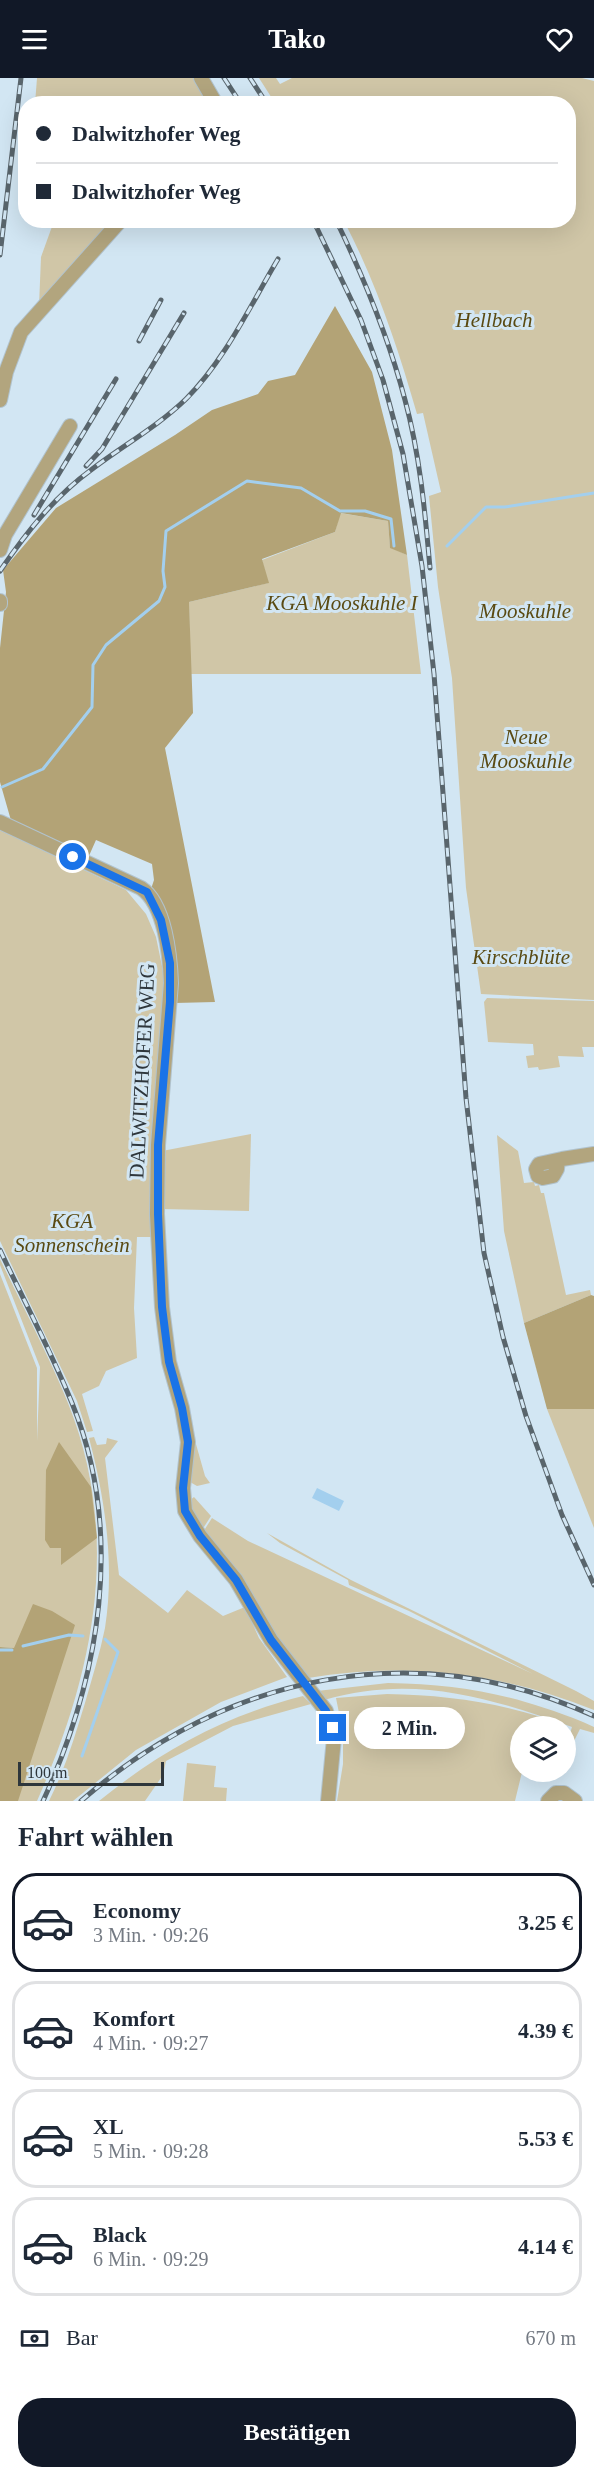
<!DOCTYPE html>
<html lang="de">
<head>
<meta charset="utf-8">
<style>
  :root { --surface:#fff; --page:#f2f2f3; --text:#1f2937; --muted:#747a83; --line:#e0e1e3; --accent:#111827 }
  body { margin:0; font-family:Georgia,serif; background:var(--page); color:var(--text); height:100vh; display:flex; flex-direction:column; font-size:22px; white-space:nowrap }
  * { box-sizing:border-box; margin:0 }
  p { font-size:20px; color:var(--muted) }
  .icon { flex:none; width:33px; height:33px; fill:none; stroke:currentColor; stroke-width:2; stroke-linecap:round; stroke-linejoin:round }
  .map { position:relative; height:1723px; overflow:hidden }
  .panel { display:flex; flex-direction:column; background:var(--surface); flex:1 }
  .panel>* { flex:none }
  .guide { position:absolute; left:18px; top:18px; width:558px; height:132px; border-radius:24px; box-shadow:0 6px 24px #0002; display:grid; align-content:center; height:132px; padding:0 18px; background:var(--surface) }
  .buttons { position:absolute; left:510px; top:1638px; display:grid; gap:12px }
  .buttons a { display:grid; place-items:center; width:66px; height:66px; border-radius:50%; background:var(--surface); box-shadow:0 6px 24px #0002; font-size:30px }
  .scale { position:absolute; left:18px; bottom:15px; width:146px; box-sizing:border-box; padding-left:6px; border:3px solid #2e363b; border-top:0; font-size:16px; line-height:21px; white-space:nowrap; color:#2e363b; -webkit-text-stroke:4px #d2e6f3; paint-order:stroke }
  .end { position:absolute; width:27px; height:27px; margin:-14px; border:8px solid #1a73e8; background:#fff; box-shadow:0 0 0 3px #fff }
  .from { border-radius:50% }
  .bubble { position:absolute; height:42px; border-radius:21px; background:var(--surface); box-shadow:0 6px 24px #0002; font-size:20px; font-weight:700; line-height:42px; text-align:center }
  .guide b { display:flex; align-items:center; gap:21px; height:57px; font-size:22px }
  .guide b+b { border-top:2px solid var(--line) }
  .guide i { width:15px; height:15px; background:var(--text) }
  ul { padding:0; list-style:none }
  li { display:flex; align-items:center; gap:18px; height:99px; margin:0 12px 9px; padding:0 6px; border:3px solid var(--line); border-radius:24px }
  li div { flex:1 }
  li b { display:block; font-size:22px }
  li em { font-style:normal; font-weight:700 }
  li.current { border-color:var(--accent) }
  li>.icon { width:54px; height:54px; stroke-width:1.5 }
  h2 { padding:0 18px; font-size:27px; line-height:72px }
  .pay { display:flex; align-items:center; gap:15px; height:66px; padding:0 18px; font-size:22px }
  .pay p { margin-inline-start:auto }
  .action { display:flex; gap:12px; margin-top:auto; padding:12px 18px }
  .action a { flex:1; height:69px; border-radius:24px; background:var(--accent); color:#fff; font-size:24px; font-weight:700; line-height:69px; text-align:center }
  header { display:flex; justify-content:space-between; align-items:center; height:78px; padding:0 18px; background:var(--accent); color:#fff; font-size:27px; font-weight:700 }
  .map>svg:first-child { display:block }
  .green { fill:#d0c6a7 }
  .forest { fill:#b3a376 }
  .water { fill:#a3cfee }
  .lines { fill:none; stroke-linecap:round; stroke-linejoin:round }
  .stream { stroke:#a3cfee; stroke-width:3 }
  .minor-casing { stroke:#b1c3ce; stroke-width:16 }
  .minor { stroke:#b2a57e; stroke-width:14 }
  .rail-casing { stroke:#59656c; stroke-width:5 }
  .rail { stroke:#d2e6f3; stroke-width:3; stroke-dasharray:9; stroke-linecap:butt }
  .route { stroke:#1a73e8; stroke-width:8 }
  .labels { text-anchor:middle; stroke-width:6; stroke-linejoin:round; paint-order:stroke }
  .park-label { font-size:21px; font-style:italic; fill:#5a4a12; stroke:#d2e6f3 }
  .street-label { font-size:21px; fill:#2e363b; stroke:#d2e6f3 }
</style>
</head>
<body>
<header><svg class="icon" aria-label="menu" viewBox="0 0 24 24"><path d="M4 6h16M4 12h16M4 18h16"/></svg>Tako<svg class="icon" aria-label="heart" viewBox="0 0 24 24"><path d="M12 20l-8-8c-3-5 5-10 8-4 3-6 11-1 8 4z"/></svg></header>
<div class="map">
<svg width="594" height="1723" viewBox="0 0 594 1723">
  <rect width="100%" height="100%" fill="#d2e6f3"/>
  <g class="green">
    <path d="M37,0h156l15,25 -173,1z"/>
    <path d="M259,0h17l4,6 12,-6h290l12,3v919l-113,-6 -15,-106 -14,-210 -14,-91 -9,-91 12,-4 -18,-79 -6,1c-19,-66 -41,-132 -73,-193l224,-1v-116l-293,-1z"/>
    <path d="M54,143h60l-75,85 2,-49z"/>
    <path d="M340,435l48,8 2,26 17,8 14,119h-231l-1,-72 79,-19 -6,-23 73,-28z"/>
    <path d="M0,752l126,60 20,24 10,23 8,39 -13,197 1,64h-15l-3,71 3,50 -31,13 -7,15 -17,8 11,37 -6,1 -10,-31 -77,-160z"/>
    <path d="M487,920l107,3v46h-12l2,10 -26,-1 2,11 -21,3 -1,-3 -10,1 -2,-12 8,-1 -1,-11 -45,-2 -4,-40z"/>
    <path d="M251,1056l-2,77 -87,-2v-58z"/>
    <path d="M497,1057l21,16 6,32 10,-1 1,4 4,-1 2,8h3l22,102 24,-5 1,5 -67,28 -20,-92z"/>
    <path d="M0,1181c23,48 48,95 68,144 54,135 26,270 -31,398h-37l13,-153 -13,-1v-373l37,94v73l3,-74 -40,-102z"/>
    <path d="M547,1331h47v119z"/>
    <path d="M192,1352l13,46 5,7 -13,3 -7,-4z"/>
    <path d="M94,1359l3,8 9,-1 1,-6 11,3 -13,17 14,117 49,38 19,-23 36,26 22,-9 14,31 28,39 -66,25 -85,48 -63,51h-24c16,-32 26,-65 36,-98 7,-25 15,-50 20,-75 10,-63 0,-130 -16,-190z"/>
    <path d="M194,1419l17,19 -9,14 -9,-14 -4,-15z"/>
    <path d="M212,1440l36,23 285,133 -124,-63 -60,-26 -1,-5 -68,-37 -13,-10 84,47 225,111 18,10v9c-91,-37 -189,-49 -286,-32l-36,-42 -69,-104z"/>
    <path d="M388,1605c74,1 127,12 195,39l11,5v6l-14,-4 -9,18 -4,-4 5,-16c-84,-30 -159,-53 -248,-27l-7,-9z"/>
    <path d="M387,1616c54,1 103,7 154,23l-3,9h-18v46h2l-7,29h-178l6,-37v-31l-7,-35z"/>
    <path d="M303,1618l8,8 -78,22 -67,35 -3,14 -18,26h-46c63,-51 125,-85 204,-105z"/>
    <path d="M187,1685l29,3 -2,21 13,1 -1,13h-43z"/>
  </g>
  <g class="forest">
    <path d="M335,228l37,66 20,78 15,105 -17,-7 -2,-27 -47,-8 -6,19 -73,27 7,24 -80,19 4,111 -28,35 50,254 -40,1 -24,-114 3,-9 -2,-16 -56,-24 -8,18 -76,-34 -12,-42v-134l6,-56 -3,-22 53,-62 119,-73 37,-25 46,-16 10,-13 27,-6z"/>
    <path d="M591,1217l3,1v113h-47l-23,-86z"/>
    <path d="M59,1364l32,45 6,51 -36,27v-17h-11l-5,-8 1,-70z"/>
    <path d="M33,1526l19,7 23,14 -57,176h-18v-154l14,1z"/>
  </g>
  <path class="water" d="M317,1410l27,13 -5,10 -27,-13z"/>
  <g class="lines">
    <g class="stream">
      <path d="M447,468l39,-39h19l89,-14"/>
      <path d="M2,709l41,-18 49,-62 1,-42 13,-20 53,-44 6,-14 -2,-16 3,-40 81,-50 54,7 39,23h25l26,8 3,27"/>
      <path d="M23,1568l46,-11 14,1"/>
      <path d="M0,1572h12"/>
      <path d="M82,1678l36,-104 -13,-13"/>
    </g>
    <defs>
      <g id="minor">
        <path d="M201,0l15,26"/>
        <path d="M0,322l6,-28 15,-40 100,-112"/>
        <path d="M0,472l5,-15 65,-109"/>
        <path d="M0,523v3"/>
        <path d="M0,744l141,66c24,16 29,68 30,95l-13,162 -1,69 5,93 7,55 13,46 6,34 -5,46 2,23 15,25 36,44 35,60 55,71 8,27 -6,63"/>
        <path d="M558,1082l-1,9 -4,7 -10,2 -5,-2 -2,-7 3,-5 23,-5 32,-5"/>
        <path d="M548,1723l8,-8h8l11,8"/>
      </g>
    </defs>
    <use href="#minor" class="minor-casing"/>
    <use href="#minor" class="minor"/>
    <defs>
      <g id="rail">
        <path d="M224,0l17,26"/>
        <path d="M250,0l17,26"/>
        <path d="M313,142l48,100 22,60 20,74 19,112 12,108 32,424 18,155 19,84 23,79 36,99 32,70"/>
        <path d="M336,142c28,58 53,119 69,180 15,55 20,112 25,168"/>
        <path d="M0,177l21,-177"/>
        <path d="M139,263l22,-41"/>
        <path d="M86,388l16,-17 82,-136"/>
        <path d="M34,437l82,-136"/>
        <path d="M0,493c26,-38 54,-74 91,-101 31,-24 66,-43 95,-71 39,-39 64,-93 92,-140"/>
        <path d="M0,1172c24,51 51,101 72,153 53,130 28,274 -29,398"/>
        <path d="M81,1723c146,-127 333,-167 513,-85"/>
      </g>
    </defs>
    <use href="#rail" class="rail-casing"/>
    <use href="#rail" class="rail"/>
  </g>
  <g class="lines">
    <path class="route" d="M73,779l74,35 14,28 9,43v39l-12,143v69l4,93 7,55 13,46 6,34 -5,46 2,23 15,25 36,44 35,60 55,71 7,17"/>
  </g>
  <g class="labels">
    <g class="park-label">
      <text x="494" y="249">Hellbach</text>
      <text x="342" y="532">KGA Mooskuhle I</text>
      <text x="525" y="540">Mooskuhle</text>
      <text x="526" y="666">Neue<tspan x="526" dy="24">Mooskuhle</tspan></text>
      <text x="521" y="886">Kirschblüte</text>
      <text x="72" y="1150">KGA<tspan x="72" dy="24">Sonnenschein</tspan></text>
    </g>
    <g class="street-label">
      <text transform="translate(142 993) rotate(-87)" y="7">DALWITZHOFER WEG</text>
    </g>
  </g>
</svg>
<div class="buttons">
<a><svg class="icon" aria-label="layers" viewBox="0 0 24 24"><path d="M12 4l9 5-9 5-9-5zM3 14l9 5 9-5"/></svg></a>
</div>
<div class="scale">100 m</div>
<i class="end from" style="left:73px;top:779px"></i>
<i class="end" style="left:333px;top:1650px"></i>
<div class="bubble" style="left:354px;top:1629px;width:111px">2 Min.</div>
<div class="guide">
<b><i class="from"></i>Dalwitzhofer Weg</b>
<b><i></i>Dalwitzhofer Weg</b>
</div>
</div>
<section class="panel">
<h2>Fahrt wählen</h2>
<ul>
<li class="current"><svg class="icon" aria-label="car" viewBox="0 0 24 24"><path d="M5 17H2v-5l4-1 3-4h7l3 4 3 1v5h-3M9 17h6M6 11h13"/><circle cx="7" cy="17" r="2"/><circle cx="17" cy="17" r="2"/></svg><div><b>Economy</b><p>3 Min. · 09:26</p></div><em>3.25 €</em></li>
<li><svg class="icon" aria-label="car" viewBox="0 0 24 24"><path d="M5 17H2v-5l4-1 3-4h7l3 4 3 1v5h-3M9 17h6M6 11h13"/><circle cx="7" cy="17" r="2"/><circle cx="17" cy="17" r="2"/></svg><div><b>Komfort</b><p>4 Min. · 09:27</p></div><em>4.39 €</em></li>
<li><svg class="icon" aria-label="car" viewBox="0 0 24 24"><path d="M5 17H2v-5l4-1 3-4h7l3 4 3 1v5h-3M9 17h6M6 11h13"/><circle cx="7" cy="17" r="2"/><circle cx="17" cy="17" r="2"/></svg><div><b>XL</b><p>5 Min. · 09:28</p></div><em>5.53 €</em></li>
<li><svg class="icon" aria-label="car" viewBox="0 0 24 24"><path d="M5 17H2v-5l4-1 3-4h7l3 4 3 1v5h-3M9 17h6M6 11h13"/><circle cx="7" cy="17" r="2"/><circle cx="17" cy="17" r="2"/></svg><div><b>Black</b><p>6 Min. · 09:29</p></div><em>4.14 €</em></li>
</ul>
<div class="pay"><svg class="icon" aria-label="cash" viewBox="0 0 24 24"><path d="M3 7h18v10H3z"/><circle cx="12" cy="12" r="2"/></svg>Bar<p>670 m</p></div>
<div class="action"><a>Bestätigen</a></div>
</section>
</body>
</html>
